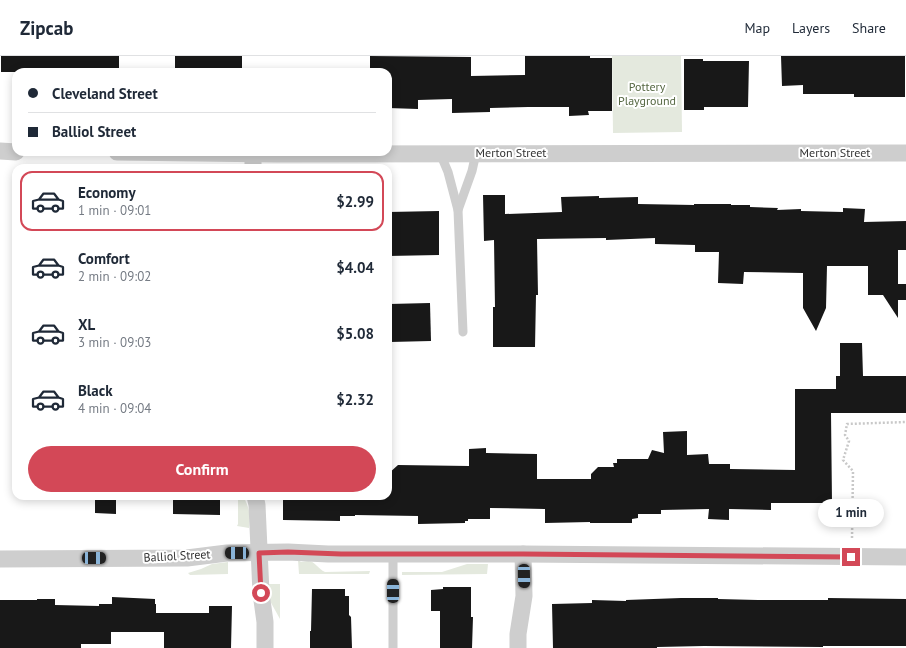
<!DOCTYPE html>
<html lang="en">
<head>
<meta charset="utf-8">
<style>
  :root { --surface:#fff; --page:#f2f2f3; --text:#1f2937; --muted:#747a83; --line:#e0e1e3; --accent:#d34857 }
  body { margin:0; font-family:"PT Sans",sans-serif; background:var(--page); color:var(--text); height:100vh; display:flex; flex-direction:column; font-size:15px; white-space:nowrap }
  * { box-sizing:border-box; margin:0 }
  p { font-size:13px; color:var(--muted) }
  .icon { flex:none; width:22px; height:22px; fill:none; stroke:currentColor; stroke-width:2; stroke-linecap:round; stroke-linejoin:round }
  .map { position:relative; flex:1; overflow:hidden }
  .panel { position:absolute; left:12px; top:108px; width:380px; height:336px; display:flex; flex-direction:column; background:var(--surface); border-radius:12px; box-shadow:0 2px 10px #0003 }
  .panel>* { flex:none }
  .banner { position:absolute; left:12px; top:12px; width:380px; height:88px; border-radius:12px; box-shadow:0 2px 10px #0003; display:grid; align-content:center; height:88px; padding:0 16px; background:var(--surface) }
  .end { position:absolute; width:18px; height:18px; margin:-9px; border:5px solid #d34857; background:#fff; box-shadow:0 0 0 2px #fff }
  .from { border-radius:50% }
  .bubble { position:absolute; height:28px; border-radius:14px; background:var(--surface); box-shadow:0 2px 10px #0003; font-size:13px; font-weight:700; line-height:28px; text-align:center }
  .car { position:absolute; width:12px; height:24px; margin:-12px -6px; border-radius:5px; box-shadow:0 0 3px 1px #0007; background:linear-gradient(#222 24%,#8ab4d8 0 40%,#222 0 76%,#8ab4d8 0 86%,#222 0) }
  .banner b { display:flex; align-items:center; gap:14px; height:38px; font-size:15px }
  .banner b+b { border-top:1px solid var(--line) }
  .banner i { width:10px; height:10px; background:var(--text) }
  ul { padding:7px 0 0; list-style:none }
  li { display:flex; align-items:center; gap:12px; height:60px; margin:0 8px 6px; padding:0 8px; border:2px solid transparent; border-radius:12px }
  li div { flex:1 }
  li b { display:block; font-size:15px }
  li em { font-style:normal; font-weight:700 }
  li.active { border-color:var(--accent) }
  li>.icon { width:36px; height:36px; stroke-width:1.5 }
  .primary-button { display:flex; gap:8px; margin-top:auto; padding:8px 16px }
  .primary-button a { flex:1; height:46px; border-radius:24px; background:var(--accent); color:#fff; font-size:16px; font-weight:700; line-height:46px; text-align:center }
  header { display:flex; align-items:center; gap:24px; box-sizing:border-box; height:56px; padding:0 20px; background:var(--surface); border-bottom:1px solid var(--line) }
  header strong { font-size:19px }
  nav { display:flex; gap:22px; margin-inline-start:auto; font-size:14px }
  .map>svg:first-child { display:block }
  .green { fill:#e4e9de }
  .building { fill:#181818 }
  .lines { fill:none; stroke-linecap:round; stroke-linejoin:round }
  .path { stroke:#c8c8c8; stroke-width:2.5; stroke-dasharray:2 2; stroke-linecap:butt }
  .lane { stroke:#cecece; stroke-width:9 }
  .street { stroke:#cecece; stroke-width:17 }
  .route { stroke:#d34857; stroke-width:5 }
  .labels { text-anchor:middle; stroke-width:4; stroke-linejoin:round; paint-order:stroke }
  .park-label { font-size:12px; fill:#566843; stroke:#fff }
  .street-label { font-size:12px; fill:#313131; stroke:#fff }
</style>
</head>
<body>
<header>
<strong>Zipcab</strong>
<nav><a>Map</a><a>Layers</a><a>Share</a></nav>
</header>
<div class="map">
<svg width="906" height="592" viewBox="0 0 906 592">
  <rect width="100%" height="100%" fill="#fff"/>
  <g class="green">
    <path d="M612,0h69l1,76 -69,1z"/>
    <path d="M238,440h5c7,13 7,17 6,32l-12,-2 1,-2z"/>
    <path d="M298,504l3,2c2,0 4,-1 7,-1 7,0 10,8 17,11l45,-1 -1,3h-70z"/>
    <path d="M228,506v12l-38,1 -2,-2 13,-4 11,-5z"/>
    <path d="M467,508h21l-1,10 -85,1v-3h40z"/>
    <path d="M268,528h12v35l-10,-18z"/>
  </g>
  <g class="building">
    <rect x="1" y="0" width="118" height="16"/>
    <rect x="175" y="0" width="67" height="16"/>
    <path d="M370,0l101,1v19l54,-1v-19h65v2h22v53h-24l1,4 -20,1v-9h-41l-38,1v4l-38,1v-14l-34,1v9l-30,-1v-36h-18z"/>
    <path d="M781,0h124v41h-51v-3h-51v-9l-21,1z"/>
    <path d="M684,3h19v2h46l-1,46h-44v3h-20z"/>
    <path d="M483,139h22v19l57,-2 -1,-15 38,-1v2l39,-1v7l56,1v-1h37v1h19v2l28,1 -1,2 24,-1v2l42,1v-4l22,1 -1,13 42,-1v29h-8v34h8v16h-8v18l-15,-23h-15v-29h-41l-1,42 -10,23 -13,-23v-35l-59,-1 -1,12 -25,-1 1,-31h-24v-7l-40,-1v-6l-49,2v-2l-69,1 1,56h-2l-1,52h-42v-40h2l-1,-67 -10,1z"/>
    <path d="M439,155v44l-51,1v-44z"/>
    <path d="M430,247l1,38 -41,1 -1,-38z"/>
    <path d="M840,287h22l1,33h43v37h-75l1,90h-61v7l-42,-1v11l-21,-1 1,-10 -48,1v4h-23v4l-6,1v4h-42v-1l-45,1v-14l-55,-1v11h-22v2h-3v2l-47,1v-8l-63,-1v1h-15v5l-57,-1v-24h105v-22l10,-9 71,1v-17l17,-1v5l51,1v25h54v-5l7,-7h16l-1,-4h4v-4h31l4,-9 12,3 -1,-21 24,-1v24l21,-1 1,10h21v5l65,1v-81h41v-13h4z"/>
    <path d="M95,440h21v18l-21,-1z"/>
    <path d="M173,440h47v19l-47,-1z"/>
    <path d="M443,531h28v30h2l-1,31h-32v-37h-9v-21l12,-1z"/>
    <path d="M312,533h33v7h4v19l2,2 1,31h-42v-17h1z"/>
    <path d="M112,541l43,2v5h1v9h53v-7h23l-1,42h-67v-16h-53v12h-30v4h-81v-48h37v-1h18v6l44,1v-2h13z"/>
    <path d="M681,542h37v1l40,1h70v-2l78,1v47h-83v1l-119,-1 -47,1v1h-104l-1,-44 40,-1v-3l34,1v-1z"/>
  </g>
  <g class="lines">
    <path class="path" d="M852,482l1,-67 -10,-11 6,-19 -4,-6 2,-11 59,-2"/>
    <g class="lane">
      <path d="M440,97l8,19 10,38 5,122"/>
      <path d="M458,154l14,-39 4,-18"/>
      <path d="M393,499v93"/>
    </g>
    <g class="street">
      <path d="M0,95l16,1"/>
      <path d="M117,96l159,2 630,-1"/>
      <path d="M253,97v15"/>
      <path d="M255,440l2,9 4,88 4,29v26"/>
      <path d="M0,503l187,-1 40,-5 61,-1 40,2h195l383,3"/>
      <path d="M518,592v-14l6,-38 -1,-42"/>
    </g>
  </g>
  <g class="lines">
    <path class="route" d="M261,537l-2,-40 29,-1 53,2h182l328,3"/>
  </g>
  <g class="labels">
    <g class="park-label">
      <text x="647" y="35">Pottery<tspan x="647" dy="14">Playground</tspan></text>
    </g>
    <g class="street-label">
      <text x="511" y="101">Merton Street</text>
      <text x="835" y="101">Merton Street</text>
      <text transform="translate(177 500) rotate(-3)" y="4">Balliol Street</text>
    </g>
  </g>
</svg>
<i class="end from" style="left:261px;top:537px"></i>
<i class="end" style="left:851px;top:501px"></i>
<div class="bubble" style="left:818px;top:443px;width:66px">1 min</div>
<i class="car" style="left:237px;top:497px;rotate:271deg"></i>
<i class="car" style="left:94px;top:502px;rotate:90deg"></i>
<i class="car" style="left:524px;top:520px;rotate:179deg"></i>
<i class="car" style="left:393px;top:535px;rotate:0deg"></i>
<div class="banner">
<b><i class="from"></i>Cleveland Street</b>
<b><i></i>Balliol Street</b>
</div>
<section class="panel">
<ul>
<li class="active"><svg class="icon" aria-label="car" viewBox="0 0 24 24"><path d="M5 17H2v-5l4-1 3-4h7l3 4 3 1v5h-3M9 17h6M6 11h13"/><circle cx="7" cy="17" r="2"/><circle cx="17" cy="17" r="2"/></svg><div><b>Economy</b><p>1 min · 09:01</p></div><em>$2.99</em></li>
<li><svg class="icon" aria-label="car" viewBox="0 0 24 24"><path d="M5 17H2v-5l4-1 3-4h7l3 4 3 1v5h-3M9 17h6M6 11h13"/><circle cx="7" cy="17" r="2"/><circle cx="17" cy="17" r="2"/></svg><div><b>Comfort</b><p>2 min · 09:02</p></div><em>$4.04</em></li>
<li><svg class="icon" aria-label="car" viewBox="0 0 24 24"><path d="M5 17H2v-5l4-1 3-4h7l3 4 3 1v5h-3M9 17h6M6 11h13"/><circle cx="7" cy="17" r="2"/><circle cx="17" cy="17" r="2"/></svg><div><b>XL</b><p>3 min · 09:03</p></div><em>$5.08</em></li>
<li><svg class="icon" aria-label="car" viewBox="0 0 24 24"><path d="M5 17H2v-5l4-1 3-4h7l3 4 3 1v5h-3M9 17h6M6 11h13"/><circle cx="7" cy="17" r="2"/><circle cx="17" cy="17" r="2"/></svg><div><b>Black</b><p>4 min · 09:04</p></div><em>$2.32</em></li>
</ul>
<div class="primary-button"><a>Confirm</a></div>
</section>
</div>
</body>
</html>
